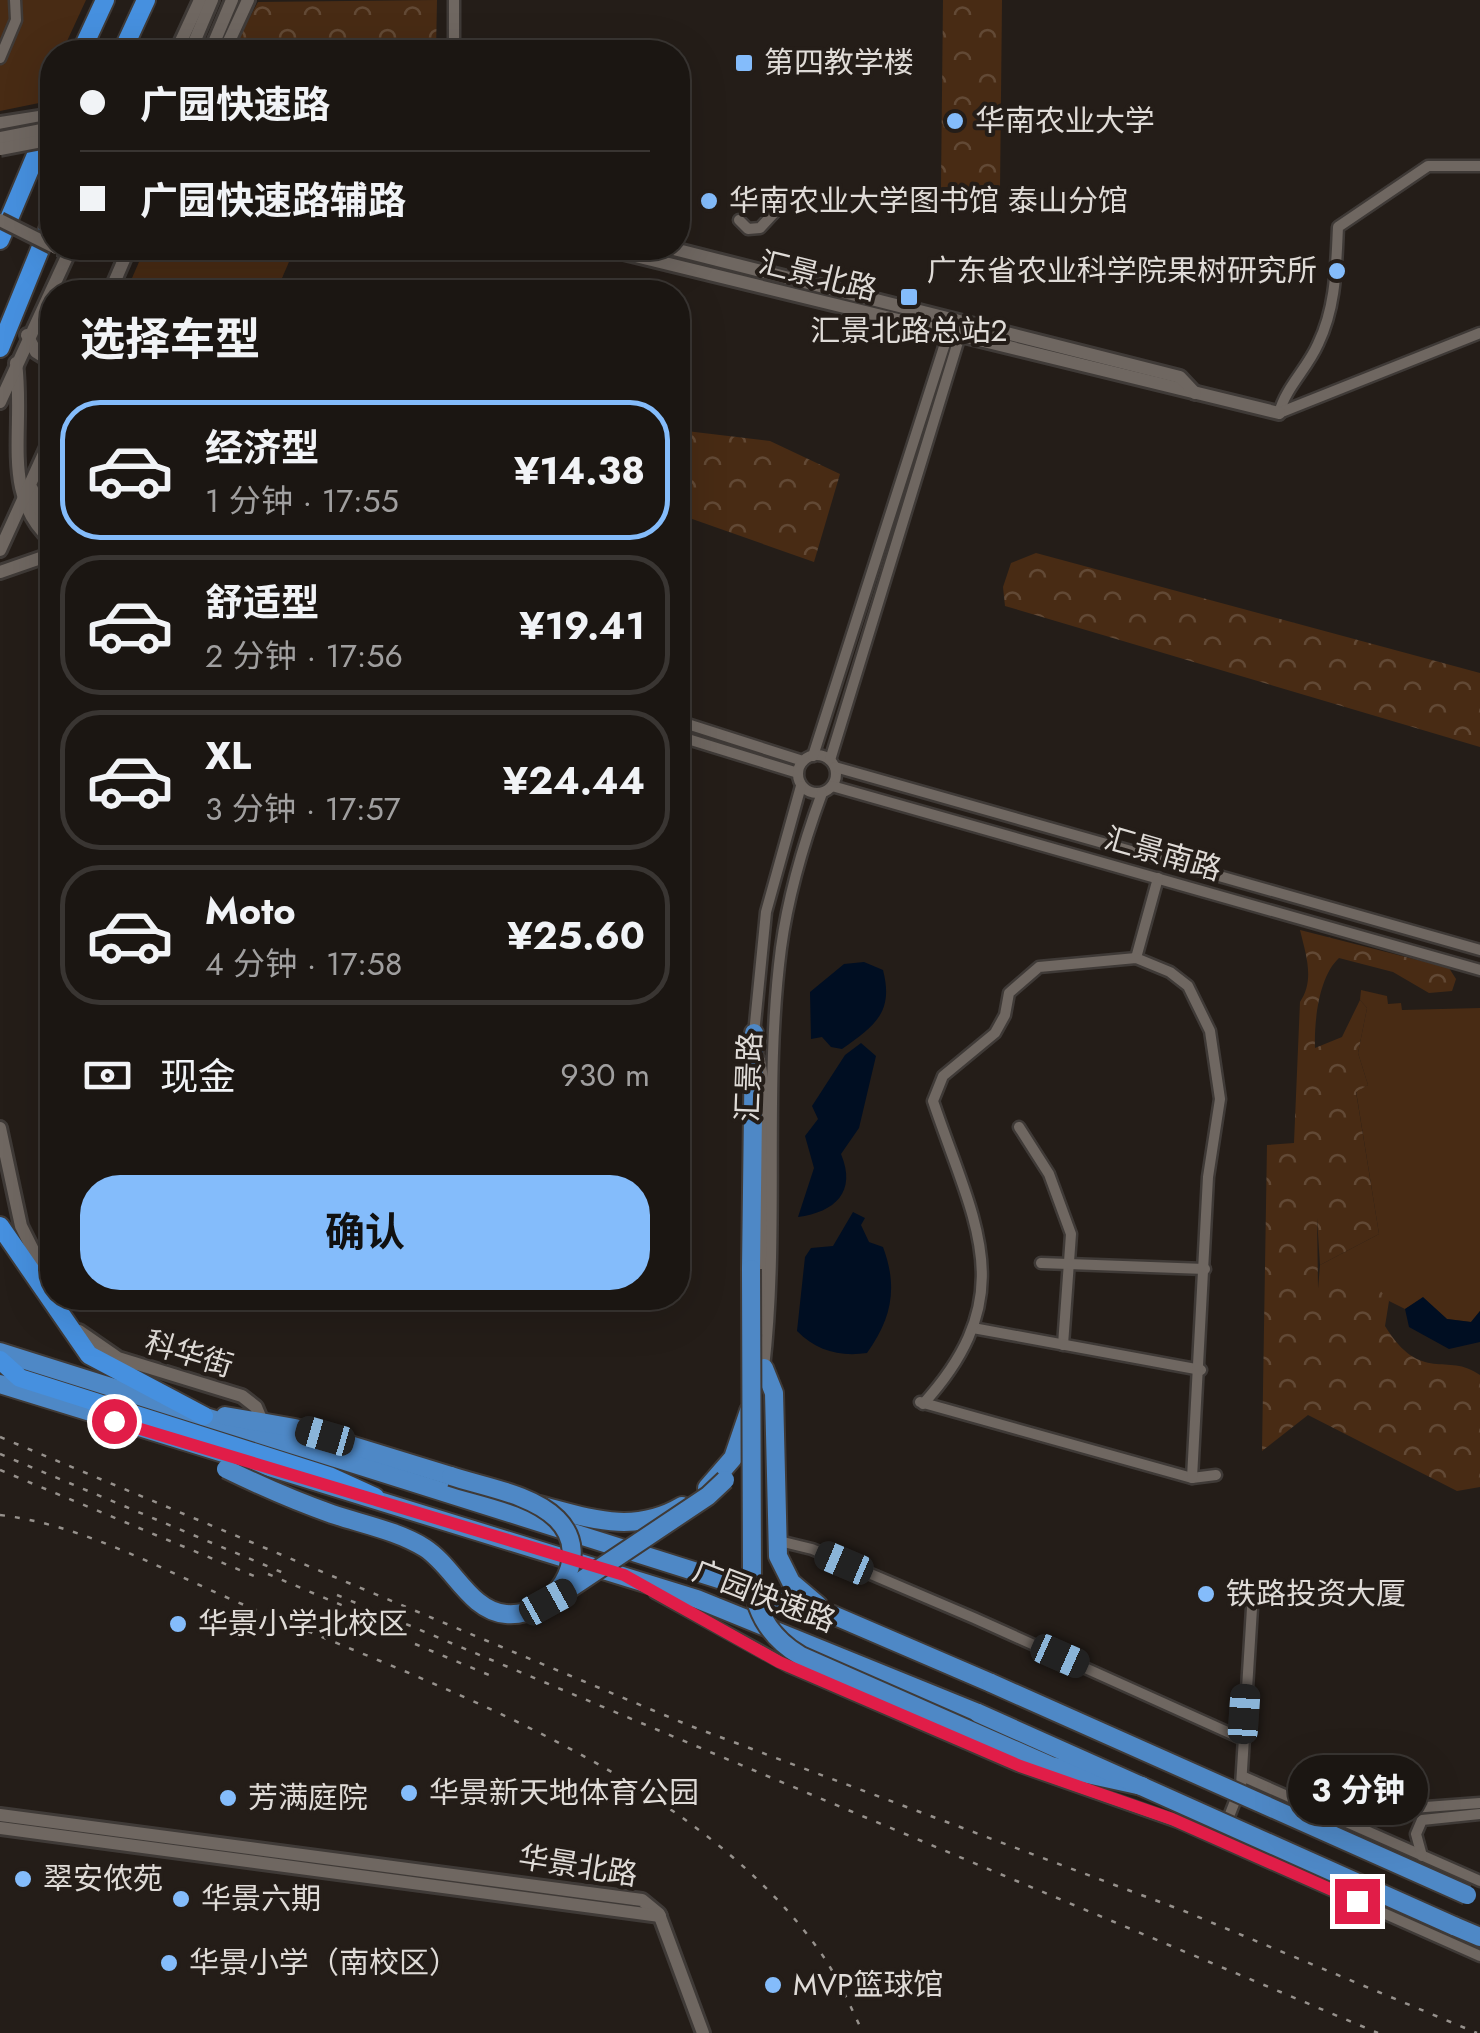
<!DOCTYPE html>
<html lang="zh">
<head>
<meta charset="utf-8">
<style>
  :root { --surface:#1b1612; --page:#241f1b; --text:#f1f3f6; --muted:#a09f9f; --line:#393532; --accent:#84bcfb }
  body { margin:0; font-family:Jost,"Noto Sans SC",sans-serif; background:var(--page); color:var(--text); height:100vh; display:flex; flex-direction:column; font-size:38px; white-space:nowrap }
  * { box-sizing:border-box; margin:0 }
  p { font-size:32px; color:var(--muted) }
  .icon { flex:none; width:55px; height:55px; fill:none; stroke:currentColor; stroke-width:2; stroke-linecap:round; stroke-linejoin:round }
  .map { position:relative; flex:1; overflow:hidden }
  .details { position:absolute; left:40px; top:280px; width:650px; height:1030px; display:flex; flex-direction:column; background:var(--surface); border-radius:40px; box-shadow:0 10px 40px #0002,0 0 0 2px var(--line) }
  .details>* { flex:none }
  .top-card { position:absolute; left:40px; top:40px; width:650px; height:220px; border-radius:40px; box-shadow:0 10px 40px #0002,0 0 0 2px var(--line); display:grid; align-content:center; height:220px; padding:0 40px; background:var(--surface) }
  .end { position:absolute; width:45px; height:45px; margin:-22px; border:12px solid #e11d48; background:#fff; box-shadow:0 0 0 5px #fff }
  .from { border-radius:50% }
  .bubble { position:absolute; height:70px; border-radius:35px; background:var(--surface); box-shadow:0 10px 40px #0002,0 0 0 2px var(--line); font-size:32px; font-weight:700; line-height:70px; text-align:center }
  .car { position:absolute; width:30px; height:60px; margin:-30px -15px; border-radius:12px; box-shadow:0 0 8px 2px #0007; background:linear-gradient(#222 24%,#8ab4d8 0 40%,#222 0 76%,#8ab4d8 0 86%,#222 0) }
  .top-card b { display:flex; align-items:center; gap:35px; height:95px; font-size:38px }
  .top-card b+b { border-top:2px solid var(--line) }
  .top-card i { width:25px; height:25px; background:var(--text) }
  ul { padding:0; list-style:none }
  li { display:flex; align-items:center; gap:30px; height:140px; margin:0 20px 15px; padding:0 20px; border:5px solid var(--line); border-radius:40px }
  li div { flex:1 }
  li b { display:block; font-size:38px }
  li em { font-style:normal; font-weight:700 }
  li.active { border-color:var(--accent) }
  li>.icon { width:90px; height:90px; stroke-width:1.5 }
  h2 { padding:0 40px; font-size:45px; line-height:120px }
  .pay { display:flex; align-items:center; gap:25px; height:110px; padding:0 40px; font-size:38px }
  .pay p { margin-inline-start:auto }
  .cta { display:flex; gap:20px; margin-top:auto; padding:20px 40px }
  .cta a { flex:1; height:115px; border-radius:40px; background:var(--accent); color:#111; font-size:40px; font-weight:700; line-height:115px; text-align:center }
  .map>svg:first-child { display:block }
  .grass { fill:#482b14 }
  .forest { fill:url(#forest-crowns) }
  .water { fill:#000e22 }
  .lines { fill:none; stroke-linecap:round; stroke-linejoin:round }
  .minor-casing { stroke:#3f3a37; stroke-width:15 }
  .tertiary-casing { stroke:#3f3a37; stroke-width:18 }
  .trunk-casing { stroke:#3f3a37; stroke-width:22 }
  .motorway-casing { stroke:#3f3a37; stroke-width:22 }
  .minor { stroke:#6f6761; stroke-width:10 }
  .tertiary { stroke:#6f6761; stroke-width:12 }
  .trunk { stroke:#4e88c6; stroke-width:18 }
  .motorway { stroke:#4690df; stroke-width:18 }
  .rail { stroke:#96918c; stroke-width:2.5; stroke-dasharray:5 10; stroke-linecap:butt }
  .tertiary-bridge-casing { stroke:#3f3a37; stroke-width:18; stroke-linecap:butt }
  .trunk-bridge-casing { stroke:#3f3a37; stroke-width:22; stroke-linecap:butt }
  .tertiary-bridge { stroke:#6f6761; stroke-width:12 }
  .trunk-bridge { stroke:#4e88c6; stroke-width:18 }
  .route { stroke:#e11d48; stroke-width:12 }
  .poi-dot { fill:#84bcfb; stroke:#241d18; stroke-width:4 }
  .labels { text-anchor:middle; stroke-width:8; stroke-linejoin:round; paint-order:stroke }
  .poi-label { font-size:30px; fill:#dfdbd7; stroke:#241d18; text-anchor:start }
  .street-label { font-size:30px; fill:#dfdbd7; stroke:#241d18 }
</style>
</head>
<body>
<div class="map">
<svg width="1480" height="2033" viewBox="0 0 1480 2033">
  <defs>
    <pattern id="forest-crowns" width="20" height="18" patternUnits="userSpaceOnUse" patternTransform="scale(2.5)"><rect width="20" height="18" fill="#482b14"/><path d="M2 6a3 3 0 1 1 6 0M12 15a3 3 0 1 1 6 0" fill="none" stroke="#624935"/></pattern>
  </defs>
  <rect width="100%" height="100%" fill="#241d18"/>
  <g class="grass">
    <path d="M0,0h86l-24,52h-10v21l-13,30 -39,8z"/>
    <path d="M145,248h150l-19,44h-150z"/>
    <path d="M1361,990l26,6 1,8 13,-1 1,7 78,-2v303l-9,11 -24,-3 -24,-21 -18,11 -22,-11 -65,-9 2,-24 59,-31 -23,-143 12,-6 -10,-32 9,-45 -7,-8z"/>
  </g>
  <g class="forest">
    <path d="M437,0l-1,52h-205l27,-50z"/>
    <path d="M943,0h59l-2,188h-59z"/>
    <path d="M678,430l92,11 70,33 -26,88 -136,-48z"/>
    <path d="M1036,553l444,120v74l-475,-141 -2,-19 8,-24z"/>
    <path d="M1300,930l149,38 7,11 -4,12 -23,2 -36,-21 -54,-14c-20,18 -25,63 -24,90l27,-11 18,-37 7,8 -9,45 10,32 -12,7 23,142 -59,31 -3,-47 1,70 50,-12 21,25 -4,25c36,59 62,25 95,49v112l-23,4 -149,-76 -46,36 5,-306 27,-2 6,-141c15,-22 6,-47 0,-72z"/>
  </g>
  <g class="water">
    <path d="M864,962l19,8c11,42 -8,56 -41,79l-11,-2 -9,-10 -11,2 -1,-47 34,-28z"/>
    <path d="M861,1043l15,13 -17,72 -18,26c16,38 -6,58 -43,63l16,-49 -9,-32 13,-17 -6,-13 33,-51z"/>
    <path d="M853,1212l12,6 -4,7 8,17 14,5c15,40 9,71 -16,106 -27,4 -50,-2 -70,-22l8,-74 6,-9 22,-2z"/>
    <path d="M1423,1297l24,22 24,3 9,-11v31l-31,7 -40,-22 -4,-18z"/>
  </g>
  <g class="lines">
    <defs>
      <g id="minor">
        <path d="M454,0v52"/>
        <path d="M0,58l16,-38 -1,-20"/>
        <path d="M739,220l9,9 12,-1 25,-27"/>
        <path d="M1279,413c7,-26 28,-44 39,-69 18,-37 18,-76 20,-117l90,-61h52"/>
        <path d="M1279,413l201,-80"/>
        <path d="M678,721l125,40"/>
        <path d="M678,736l120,37"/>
        <circle cx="817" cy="774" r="19"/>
        <path d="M813,756l137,-428"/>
        <path d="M830,760l131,-428"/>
        <path d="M835,767l645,183"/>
        <path d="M832,786l648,184"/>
        <path d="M1136,958l22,-80"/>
        <path d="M754,1034l12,-122 35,-126"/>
        <path d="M1019,1127l30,47 22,60 -8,111"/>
        <path d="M1041,1263l164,6"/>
        <path d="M973,1328l228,42"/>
        <path d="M758,1333l7,-39v-204l-5,-30"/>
        <path d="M764,1368c16,-139 -1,-281 17,-420 7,-52 23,-106 41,-155"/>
        <path d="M920,1402l272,76 24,-3"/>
        <path d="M923,1404c100,-110 51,-181 10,-303l10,-25 52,-43 10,-18 4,-22 30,-26 97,-9 34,14 18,14 22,45 10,68 -12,78 -16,301"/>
        <path d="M775,1540l37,9 162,69 269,121"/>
        <path d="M655,1593l133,73 231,100 159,56 302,134"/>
        <path d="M1242,1776l238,105"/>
        <path d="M1331,1814l149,-11"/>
        <path d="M1224,1829l17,-43 11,-178"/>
        <path d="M1422,1856l-6,-22 6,-14 58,-6"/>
      </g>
      <g id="tertiary">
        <path d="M176,52l24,-52"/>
        <path d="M190,52l22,-52"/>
        <path d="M210,52l22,-52"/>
        <path d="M224,52l24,-52"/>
        <path d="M0,123l52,-8"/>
        <path d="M603,248l676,165"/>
        <path d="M670,248l510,129 15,16"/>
        <path d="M110,292l19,-44"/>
        <path d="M27,335l9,17 16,10"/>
        <path d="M16,363c9,67 -16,133 36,178"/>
        <path d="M0,402l71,-154"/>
        <path d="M32,489l8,21 12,10"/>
        <path d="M0,550l52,-114"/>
        <path d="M0,572l52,-18"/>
        <path d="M0,1128l21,98 31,62"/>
        <path d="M79,1331l39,27 124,38 14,11 5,12"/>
        <path d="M0,1815l642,85 17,14 44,119"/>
        <path d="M0,1828l660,88"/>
      </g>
      <g id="trunk">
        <path d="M751,1269l3,-236"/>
        <path d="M0,1352l833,263 158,68"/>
        <path d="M764,1368l10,25 4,163 13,26 27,23"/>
        <path d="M0,1384l697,215 281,114"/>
        <path d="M225,1416l70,12 156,48"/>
        <path d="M707,1488l26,-30 16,-47"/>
        <path d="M539,1505c50,13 94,30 143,1"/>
        <path d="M1454,1926l26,11"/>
      </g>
      <g id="motorway">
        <path d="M81,52l24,-52"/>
        <path d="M122,52l24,-52"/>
        <path d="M0,240l52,-123"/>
        <path d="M0,348l52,-128"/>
        <path d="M0,1226l89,129 115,61"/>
        <path d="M0,1360l20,18 309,98 46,21"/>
      </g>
    </defs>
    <use href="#minor" class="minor-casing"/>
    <use href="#tertiary" class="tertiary-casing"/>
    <use href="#trunk" class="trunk-casing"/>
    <use href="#motorway" class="motorway-casing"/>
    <use href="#minor" class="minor"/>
    <use href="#tertiary" class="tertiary"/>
    <use href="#trunk" class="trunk"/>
    <use href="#motorway" class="motorway"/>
    <g class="rail">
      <path d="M0,1437l688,288 496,186 293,122"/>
      <path d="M0,1454l286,120"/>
      <path d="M0,1470l254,106"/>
      <path d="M0,1515c86,10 170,59 249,92 191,80 440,166 567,339 20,27 33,57 47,87"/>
      <path d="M268,1574l78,33"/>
      <path d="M337,1595l1041,438"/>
      <path d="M415,1644l74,31"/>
    </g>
    <defs>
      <g id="tertiary-bridge">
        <path d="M0,138l52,-10"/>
        <path d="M0,149l52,-10"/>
        <path d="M0,220l52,26"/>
        <path d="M56,248h40"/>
      </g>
      <g id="trunk-bridge">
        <path d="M751,1269l1,307c2,36 18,62 49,80l250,110 91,20"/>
        <path d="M226,1469c35,17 69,32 106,45 30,10 66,17 93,34 29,19 45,63 81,66 47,4 89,-57 51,-95 -25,-25 -73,-32 -106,-43"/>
        <path d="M557,1597l151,-101 17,-16"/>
        <path d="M991,1683l476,212"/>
        <path d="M978,1713l476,213"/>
      </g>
    </defs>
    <use href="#tertiary-bridge" class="tertiary-bridge-casing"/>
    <use href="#trunk-bridge" class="trunk-bridge-casing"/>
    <use href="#tertiary-bridge" class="tertiary-bridge"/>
    <use href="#trunk-bridge" class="trunk-bridge"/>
  </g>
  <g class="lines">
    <path class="route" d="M114,1421l510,154 155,87 241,104 152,53 185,82"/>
  </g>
  <g class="poi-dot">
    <rect x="734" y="53" width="20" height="20" rx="5"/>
    <circle cx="955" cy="121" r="10"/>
    <circle cx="709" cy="201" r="10"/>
    <circle cx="1337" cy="271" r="10"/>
    <rect x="899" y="287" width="20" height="20" rx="5"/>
    <circle cx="1206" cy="1594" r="10"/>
    <circle cx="178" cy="1624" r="10"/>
    <circle cx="409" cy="1793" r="10"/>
    <circle cx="228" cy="1798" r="10"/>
    <circle cx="23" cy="1879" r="10"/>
    <circle cx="181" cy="1899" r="10"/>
    <circle cx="169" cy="1963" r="10"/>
    <circle cx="773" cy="1985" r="10"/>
  </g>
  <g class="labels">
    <g class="poi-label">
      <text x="764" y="73">第四教学楼</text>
      <text x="975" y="131">华南农业大学</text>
      <text x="729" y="211">华南农业大学图书馆 泰山分馆</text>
      <text x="1317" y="281" text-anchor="end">广东省农业科学院果树研究所</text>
      <text x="909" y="341" text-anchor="middle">汇景北路总站2</text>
      <text x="1226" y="1604">铁路投资大厦</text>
      <text x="198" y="1634">华景小学北校区</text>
      <text x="429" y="1803">华景新天地体育公园</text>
      <text x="248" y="1808">芳满庭院</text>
      <text x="43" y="1889">翠安侬苑</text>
      <text x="201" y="1909">华景六期</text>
      <text x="189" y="1973">华景小学（南校区）</text>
      <text x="793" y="1995">MVP篮球馆</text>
    </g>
    <g class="street-label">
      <text transform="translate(818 276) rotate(14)" y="10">汇景北路</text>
      <text transform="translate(1163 854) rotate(16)" y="10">汇景南路</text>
      <text transform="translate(749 1077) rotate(-88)" y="10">汇景路</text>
      <text transform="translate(189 1354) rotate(17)" y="10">科华街</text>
      <text transform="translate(764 1596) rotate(21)" y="10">广园快速路</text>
      <text transform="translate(578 1866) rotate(9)" y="10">华景北路</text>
    </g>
  </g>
</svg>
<i class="end from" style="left:114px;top:1421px"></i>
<i class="end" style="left:1357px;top:1901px"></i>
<div class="bubble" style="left:1288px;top:1755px;width:140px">3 分钟</div>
<i class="car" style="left:325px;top:1436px;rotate:286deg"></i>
<i class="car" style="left:844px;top:1563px;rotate:293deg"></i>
<i class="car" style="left:548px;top:1602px;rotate:61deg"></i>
<i class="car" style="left:1060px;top:1656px;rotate:114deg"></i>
<i class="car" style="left:1244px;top:1714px;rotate:4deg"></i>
<div class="top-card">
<b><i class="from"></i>广园快速路</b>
<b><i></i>广园快速路辅路</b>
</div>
<section class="details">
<h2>选择车型</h2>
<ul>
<li class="active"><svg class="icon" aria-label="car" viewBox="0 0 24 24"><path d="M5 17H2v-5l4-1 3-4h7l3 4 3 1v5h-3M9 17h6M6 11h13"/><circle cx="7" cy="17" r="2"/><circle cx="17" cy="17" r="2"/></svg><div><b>经济型</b><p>1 分钟 · 17:55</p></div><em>¥14.38</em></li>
<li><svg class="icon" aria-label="car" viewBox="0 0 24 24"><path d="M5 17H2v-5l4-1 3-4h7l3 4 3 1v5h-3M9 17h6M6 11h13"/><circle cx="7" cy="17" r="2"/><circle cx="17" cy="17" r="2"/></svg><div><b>舒适型</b><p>2 分钟 · 17:56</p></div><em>¥19.41</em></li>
<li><svg class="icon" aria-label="car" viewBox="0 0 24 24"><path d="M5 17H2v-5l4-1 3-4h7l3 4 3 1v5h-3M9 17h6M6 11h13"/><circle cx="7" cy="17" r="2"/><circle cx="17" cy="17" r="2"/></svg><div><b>XL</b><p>3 分钟 · 17:57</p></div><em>¥24.44</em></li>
<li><svg class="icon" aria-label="car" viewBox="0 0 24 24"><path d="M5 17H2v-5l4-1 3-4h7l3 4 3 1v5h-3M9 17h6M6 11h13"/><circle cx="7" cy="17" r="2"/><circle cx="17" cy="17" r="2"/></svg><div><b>Moto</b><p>4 分钟 · 17:58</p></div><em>¥25.60</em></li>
</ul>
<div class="pay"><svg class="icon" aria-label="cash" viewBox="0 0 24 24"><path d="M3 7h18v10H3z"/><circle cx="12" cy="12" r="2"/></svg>现金<p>930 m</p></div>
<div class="cta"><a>确认</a></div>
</section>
</div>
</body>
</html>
